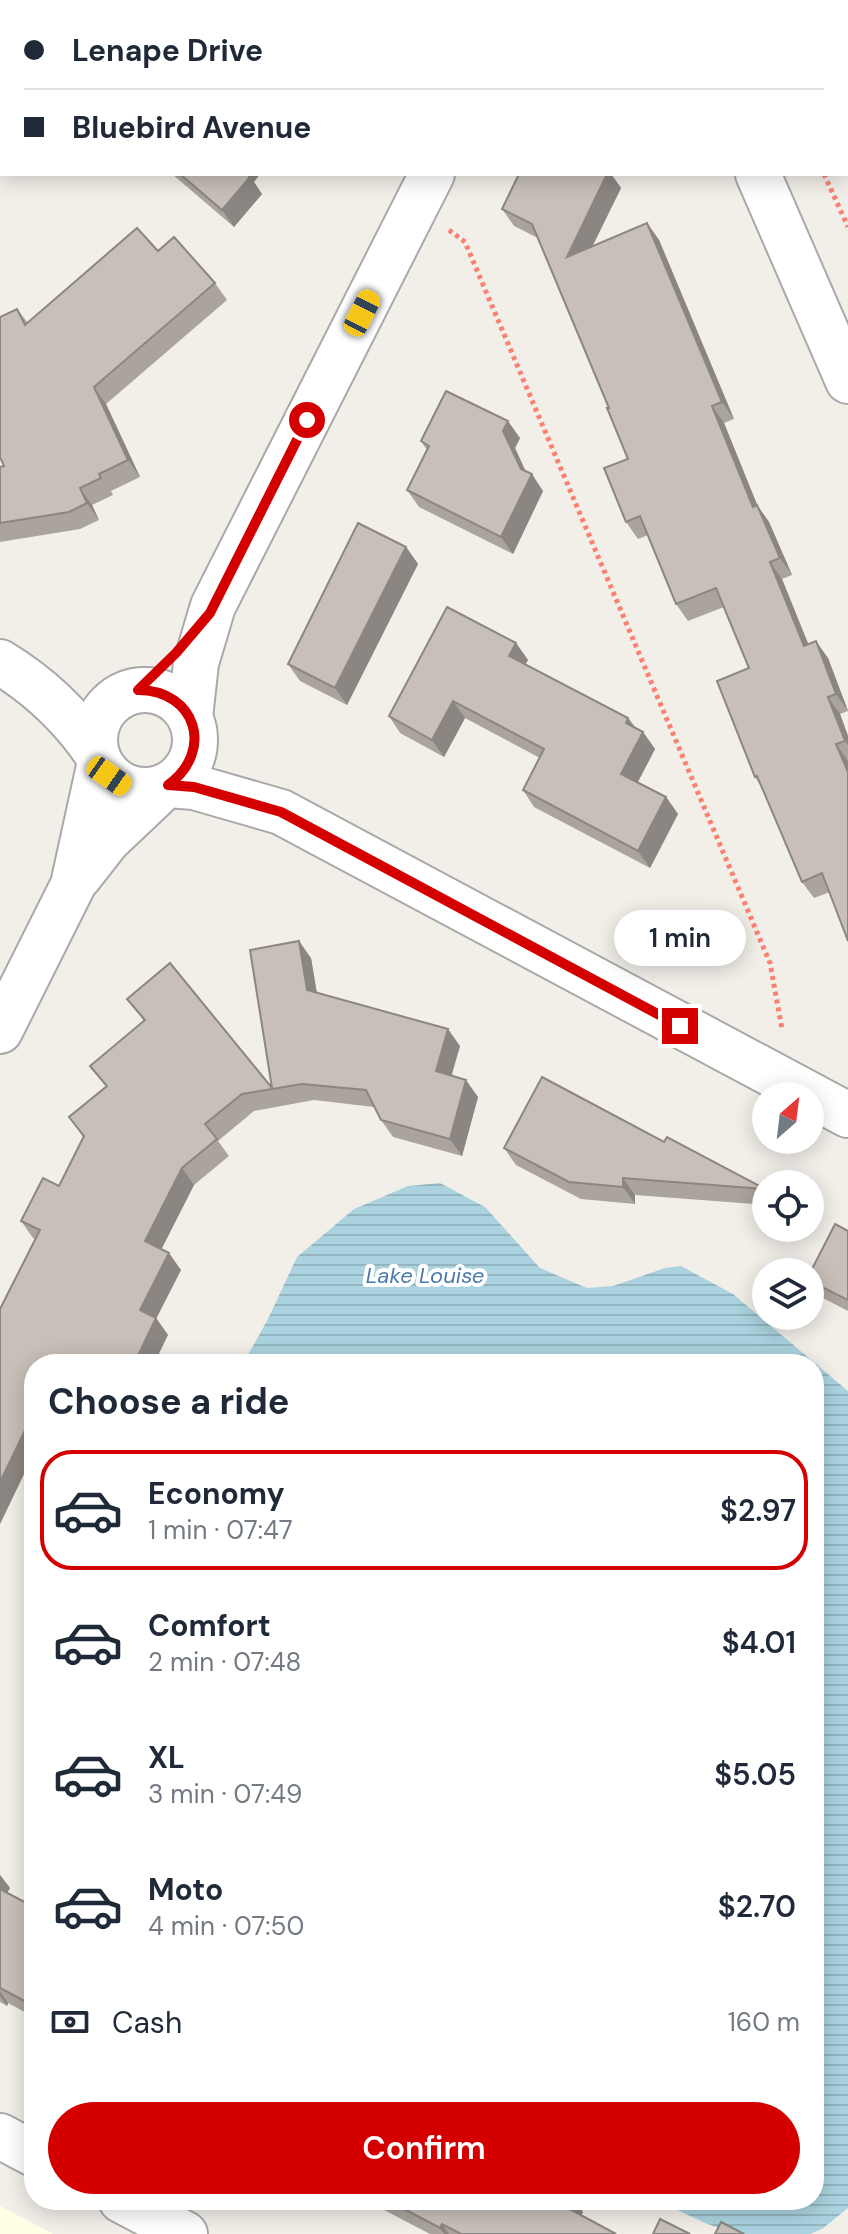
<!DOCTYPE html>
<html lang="en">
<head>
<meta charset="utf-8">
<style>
  :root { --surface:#fff; --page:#f6f6f7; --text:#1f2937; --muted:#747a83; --line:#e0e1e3; --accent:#d40000 }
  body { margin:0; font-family:"DM Sans",sans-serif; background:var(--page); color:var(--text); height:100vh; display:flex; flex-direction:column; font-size:30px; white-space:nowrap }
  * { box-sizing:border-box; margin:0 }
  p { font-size:26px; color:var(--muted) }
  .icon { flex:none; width:44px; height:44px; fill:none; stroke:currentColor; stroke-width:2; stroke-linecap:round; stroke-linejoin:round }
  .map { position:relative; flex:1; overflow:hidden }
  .details { position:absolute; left:24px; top:1354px; width:800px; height:856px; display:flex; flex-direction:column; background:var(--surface); border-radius:32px; box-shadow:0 4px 20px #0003 }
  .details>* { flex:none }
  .guide { position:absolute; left:0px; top:0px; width:848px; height:176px; box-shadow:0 4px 20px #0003; display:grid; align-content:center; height:176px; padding:0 24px; background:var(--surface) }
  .needle { width:52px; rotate:28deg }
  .controls { position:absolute; left:752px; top:1082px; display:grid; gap:16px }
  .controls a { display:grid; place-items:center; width:72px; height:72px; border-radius:50%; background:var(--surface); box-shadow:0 4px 20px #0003; font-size:40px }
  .end { position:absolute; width:36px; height:36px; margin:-18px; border:10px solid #d40000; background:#fff; box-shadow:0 0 0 4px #fff }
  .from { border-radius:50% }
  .bubble { position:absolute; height:56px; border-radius:28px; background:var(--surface); box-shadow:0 4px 20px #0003; font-size:26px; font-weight:600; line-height:56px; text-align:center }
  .car { position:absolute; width:24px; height:48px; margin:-24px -12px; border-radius:10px; box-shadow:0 0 6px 2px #0007; background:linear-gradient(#f5c518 24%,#345 0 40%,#f5c518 0 76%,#345 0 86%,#f5c518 0) }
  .guide b { display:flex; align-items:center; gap:28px; height:76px; font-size:30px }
  .guide b+b { border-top:2px solid var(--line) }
  .guide i { width:20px; height:20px; background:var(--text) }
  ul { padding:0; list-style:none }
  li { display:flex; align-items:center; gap:24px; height:120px; margin:0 16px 12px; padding:0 8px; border:4px solid transparent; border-radius:32px }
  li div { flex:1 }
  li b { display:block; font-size:30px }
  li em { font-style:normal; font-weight:600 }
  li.active { border-color:var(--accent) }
  li>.icon { width:72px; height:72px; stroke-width:1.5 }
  h2 { padding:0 24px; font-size:36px; line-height:96px }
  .pay { display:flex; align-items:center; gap:20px; height:88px; padding:0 24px; font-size:30px }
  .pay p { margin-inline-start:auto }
  .button { display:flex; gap:16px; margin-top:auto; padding:16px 24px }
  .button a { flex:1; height:92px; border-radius:48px; background:var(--accent); color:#fff; font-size:32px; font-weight:600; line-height:92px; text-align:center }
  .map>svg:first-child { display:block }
  .education { fill:#ffffe5 }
  .water { fill:url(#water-rules) }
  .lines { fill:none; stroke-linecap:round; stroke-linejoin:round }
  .minor-casing { stroke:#a9a9a9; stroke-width:48 }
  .path { stroke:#fa8072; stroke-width:5; stroke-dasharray:4 4; stroke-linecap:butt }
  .minor { stroke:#fff; stroke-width:44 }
  .wall { fill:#aba49e }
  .shaded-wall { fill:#8b8681 }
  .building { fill:#c7bfb8; stroke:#8b8681; stroke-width:2 }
  .route { stroke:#d40000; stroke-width:10 }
  .labels { text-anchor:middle; stroke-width:8; stroke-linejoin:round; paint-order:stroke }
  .water-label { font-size:22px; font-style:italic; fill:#4a7aab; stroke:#fff }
</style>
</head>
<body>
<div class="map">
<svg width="848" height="2234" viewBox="0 0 848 2234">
  <defs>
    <pattern id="water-rules" width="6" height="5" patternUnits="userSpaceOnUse" patternTransform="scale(2)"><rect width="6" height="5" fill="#aad3df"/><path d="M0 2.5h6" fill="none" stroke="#92b5bf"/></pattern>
  </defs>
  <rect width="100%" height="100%" fill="#f2efe9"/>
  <path class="education" d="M0,2206l53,28h-53z"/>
  <g class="water">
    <path d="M0,0h68l-66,2 -2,78z"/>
    <path d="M440,1183l45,24 55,61 47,20 26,-2 52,-18 16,-2 52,28 115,97v817l-26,21 -12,5h-74l-31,-11 -49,-23h158v-836h-571l25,-45 29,-62 57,-48 54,-23z"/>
  </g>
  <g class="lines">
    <defs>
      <g id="minor">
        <path d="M682,0l1,2"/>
        <path d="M515,2l1,-2"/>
        <path d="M758,174l90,207"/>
        <path d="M0,662c38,23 72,55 97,92"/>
        <circle cx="145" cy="740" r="50"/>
        <path d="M190,717l6,-54 17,-57 219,-432"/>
        <path d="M168,785l26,2 87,25 567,303"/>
        <path d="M79,877l29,-37 57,-54"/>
        <path d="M0,1031l73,-146 27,-123"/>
        <path d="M0,2136l34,18"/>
        <path d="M121,2200l64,34"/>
      </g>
    </defs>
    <use href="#minor" class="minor-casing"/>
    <g class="path">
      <path d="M747,0l1,2"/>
      <path d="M824,174l24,53"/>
      <path d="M449,230l16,12 305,721 12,66"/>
    </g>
    <use href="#minor" class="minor"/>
  </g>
  <g class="wall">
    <path d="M172,174h88l-6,8 8,12 -28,33z"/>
    <path d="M519,174h92l10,14 -29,58 55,-23 12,17 75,179 -10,4 33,82 12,17 23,53 -10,4 26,65 20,14 20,53 -8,3 8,22v205l-18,-49 -16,6 -12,-16 -41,-96 -6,-9 -6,-109 -25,-61 -36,14 -12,-17 -28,-69 -10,4 -12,-17 2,-63 -19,-51 -71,-170 -24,-12 -12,-17z"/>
    <path d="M158,251l57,32 12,17 -121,104 34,73 -29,14 2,4 -21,10 7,15 -19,9 -80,13v-75l4,-1 13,-157 11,14z"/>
    <path d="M520,438l-5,10 11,24 17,19 -30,63 -94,-47 -12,-17 20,-40 -6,-9z"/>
    <path d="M406,547l12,17 -71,141 -47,-24 -12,-17z"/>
    <path d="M516,643l12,17 -3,4 103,54 8,10 7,4 12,17 -17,33 28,15 12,17 -28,54 -116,-61 -11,-17 17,-32 -75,-40 -21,39 -44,-24 -11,-17z"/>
    <path d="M311,958l6,35 143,53 -9,30 27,21 -16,59 -69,-19 -12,-17 -7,-13 -60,-7 -60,11 -36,30 11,15 -35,29 -33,64 20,21 -25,48 12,17 -134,29v89l-34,71 35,-285 -2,-1 -12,-17 38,-35 24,-49 -14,-20 37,-30 -16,-21 54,-45 -17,-22 145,89z"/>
    <path d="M664,1142l101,47 1,16 -131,-10v9l-54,-5 -65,-34 -12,-17z"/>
    <path d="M848,1231v80l-29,-15 -9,-13v-10z"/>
    <path d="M0,1875l10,13 -3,5 27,14v110l-26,-14 -1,3 -7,-4z"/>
    <path d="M365,2200h209l9,12 -2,4 35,18h-186z"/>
  </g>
  <g class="shaded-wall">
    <rect x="344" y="0" width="17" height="2"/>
    <path d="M244,174h16l-6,8 8,12 -28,33 -12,-17z"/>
    <path d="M607,174h4l10,14 -42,86 -12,-17z"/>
    <path d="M647,223l12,17 75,179 -12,-17z"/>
    <path d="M94,387l12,17 34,73 -12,-17z"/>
    <path d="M712,406l12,17 41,101 -12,-17z"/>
    <path d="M508,421l12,17 -5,10 14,31 3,-5 11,17 -30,63 -12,-17 20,-68 -18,-38z"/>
    <path d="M80,488l12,17 7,15 -12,-17z"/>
    <path d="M757,505l12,17 23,53 -12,-17z"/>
    <path d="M406,547l12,17 -71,141 -12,-17z"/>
    <path d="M770,562l12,17 34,84 -12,-17z"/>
    <path d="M816,641l12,17 20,53 -12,-17z"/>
    <path d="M516,643l12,17 -7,13 -12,-17z"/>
    <path d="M828,697l12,17 8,22v9l-3,-4z"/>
    <path d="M453,701l12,17 -21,39 -12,-17z"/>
    <path d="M628,718l12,17 -14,-12z"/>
    <path d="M643,732l12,17 -22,42 -12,-17z"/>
    <path d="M836,744l12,17v11z"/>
    <path d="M666,797l12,17 -28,54 -12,-17z"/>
    <path d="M299,941l12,17 8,49 -12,-17z"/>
    <path d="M448,1029l12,17 -12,42 -12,-17z"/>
    <path d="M466,1080l12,17 -16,59 -12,-17z"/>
    <path d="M182,1168l12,17 -37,73 -12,-17z"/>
    <path d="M623,1178l12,17v9l-12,-17z"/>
    <path d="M169,1253l12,17 -29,57 -12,-17z"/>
    <path d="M156,1318l12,17 -14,29h-20z"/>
    <path d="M29,1422l5,6v25l-34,71v-42z"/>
    <path d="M0,1875l10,13 -8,13 -2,-3z"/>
    <path d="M0,1991l8,12 -1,3 -7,-10z"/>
    <path d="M567,2200h7l9,12 -6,12 -13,-18z"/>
    <path d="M442,2224l7,10h-5l-4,-6z"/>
  </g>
  <g class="building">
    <path d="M182,0h162v2h-163z"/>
    <path d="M180,174h67l3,3 -28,33z"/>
    <path d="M519,174h88l-40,83 80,-34 75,179 -10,4 41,101 4,-2 23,53 -10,4 34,84 12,-5 20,53 -8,3 17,44 -9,3 12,28v169l-26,-68 -20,9 -45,-106 -2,1 -38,-96 32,-13 -33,-80 -40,16 -36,-88 -14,6 -22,-54 24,-9 -21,-51h2l-77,-184 -30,-15z"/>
    <path d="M137,228l21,23 16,-14 41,46 -121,104 34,73 -29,14 2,4 -21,10 7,15 -18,9 -69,11v-56l4,-1 -4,-9v-140l17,-8 8,16z"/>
    <path d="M446,391l62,30 -5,10 18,38 11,5 -31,63 -94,-47 22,-44 -8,-5z"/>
    <path d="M358,523l48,24 -71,141 -47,-24z"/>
    <path d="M447,607l69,36 -7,13 119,62 -2,5 17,9 -22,42 45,23 -28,54 -115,-61 21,-41 -91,-48 -21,39 -43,-24z"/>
    <path d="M299,941l8,49 141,39 -12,42 30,9 -16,59 -69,-19 -15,-30 -64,-6 -60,10 -37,30 12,15 -35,29 -37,73 24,12 -29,57 16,8 -22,46h-100v60l-5,-2 -29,60v-173l40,-79 -19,-9 22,-43 16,8 25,-50 -15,-19 38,-31 -17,-20 55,-46 -18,-21 43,-36 102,125 -22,-138z"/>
    <path d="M542,1077l122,65 3,-5 98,52 -142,-11v9l-54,-5 -65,-34z"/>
    <path d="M835,1224l13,7v69l-38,-19v-8z"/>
    <path d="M0,1889l34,18v99l-34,-18z"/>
    <path d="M387,2200h180l-3,6 52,28h-155l-19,-10 -2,4z"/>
    <path d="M660,2219l30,15h-37z"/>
    <path d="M721,2222l23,12h-29z"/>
  </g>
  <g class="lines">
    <path class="route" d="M307,420l-97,193 -34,40 -38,37c58,0 77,61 30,95l26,2 87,25 399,214"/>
  </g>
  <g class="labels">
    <g class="water-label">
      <text x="425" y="1283">Lake Louise</text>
    </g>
  </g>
</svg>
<div class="controls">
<a><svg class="needle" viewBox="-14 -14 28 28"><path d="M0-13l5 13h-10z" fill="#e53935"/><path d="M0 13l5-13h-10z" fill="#747a83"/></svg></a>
<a><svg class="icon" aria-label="locate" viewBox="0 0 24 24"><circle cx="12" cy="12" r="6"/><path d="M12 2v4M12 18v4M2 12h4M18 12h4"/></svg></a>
<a><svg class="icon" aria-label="layers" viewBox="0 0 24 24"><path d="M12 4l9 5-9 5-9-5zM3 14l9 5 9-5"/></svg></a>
</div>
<i class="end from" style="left:307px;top:420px"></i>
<i class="end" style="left:680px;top:1026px"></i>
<div class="bubble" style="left:614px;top:910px;width:132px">1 min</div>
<i class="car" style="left:362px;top:313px;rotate:27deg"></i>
<i class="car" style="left:109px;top:776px;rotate:125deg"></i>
<div class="guide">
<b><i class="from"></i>Lenape Drive</b>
<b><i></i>Bluebird Avenue</b>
</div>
<section class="details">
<h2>Choose a ride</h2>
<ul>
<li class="active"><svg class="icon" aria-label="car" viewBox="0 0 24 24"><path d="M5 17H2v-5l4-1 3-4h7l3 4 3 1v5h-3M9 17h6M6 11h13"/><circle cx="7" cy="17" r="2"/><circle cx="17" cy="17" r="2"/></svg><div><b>Economy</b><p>1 min · 07:47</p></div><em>$2.97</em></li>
<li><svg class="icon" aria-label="car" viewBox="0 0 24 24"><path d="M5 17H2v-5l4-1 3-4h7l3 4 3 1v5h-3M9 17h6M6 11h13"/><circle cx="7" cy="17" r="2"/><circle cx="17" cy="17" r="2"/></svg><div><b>Comfort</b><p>2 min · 07:48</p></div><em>$4.01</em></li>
<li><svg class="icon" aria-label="car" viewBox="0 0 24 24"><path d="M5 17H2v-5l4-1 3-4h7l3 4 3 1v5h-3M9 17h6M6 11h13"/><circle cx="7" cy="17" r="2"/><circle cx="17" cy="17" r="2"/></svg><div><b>XL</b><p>3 min · 07:49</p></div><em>$5.05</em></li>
<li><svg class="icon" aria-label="car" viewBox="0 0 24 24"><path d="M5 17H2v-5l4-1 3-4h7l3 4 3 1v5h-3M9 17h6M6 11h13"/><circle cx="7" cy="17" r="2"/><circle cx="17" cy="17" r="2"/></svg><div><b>Moto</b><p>4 min · 07:50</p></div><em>$2.70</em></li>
</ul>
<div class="pay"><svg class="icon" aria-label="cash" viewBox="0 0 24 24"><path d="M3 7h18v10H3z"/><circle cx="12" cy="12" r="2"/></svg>Cash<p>160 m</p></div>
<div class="button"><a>Confirm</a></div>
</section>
</div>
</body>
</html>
